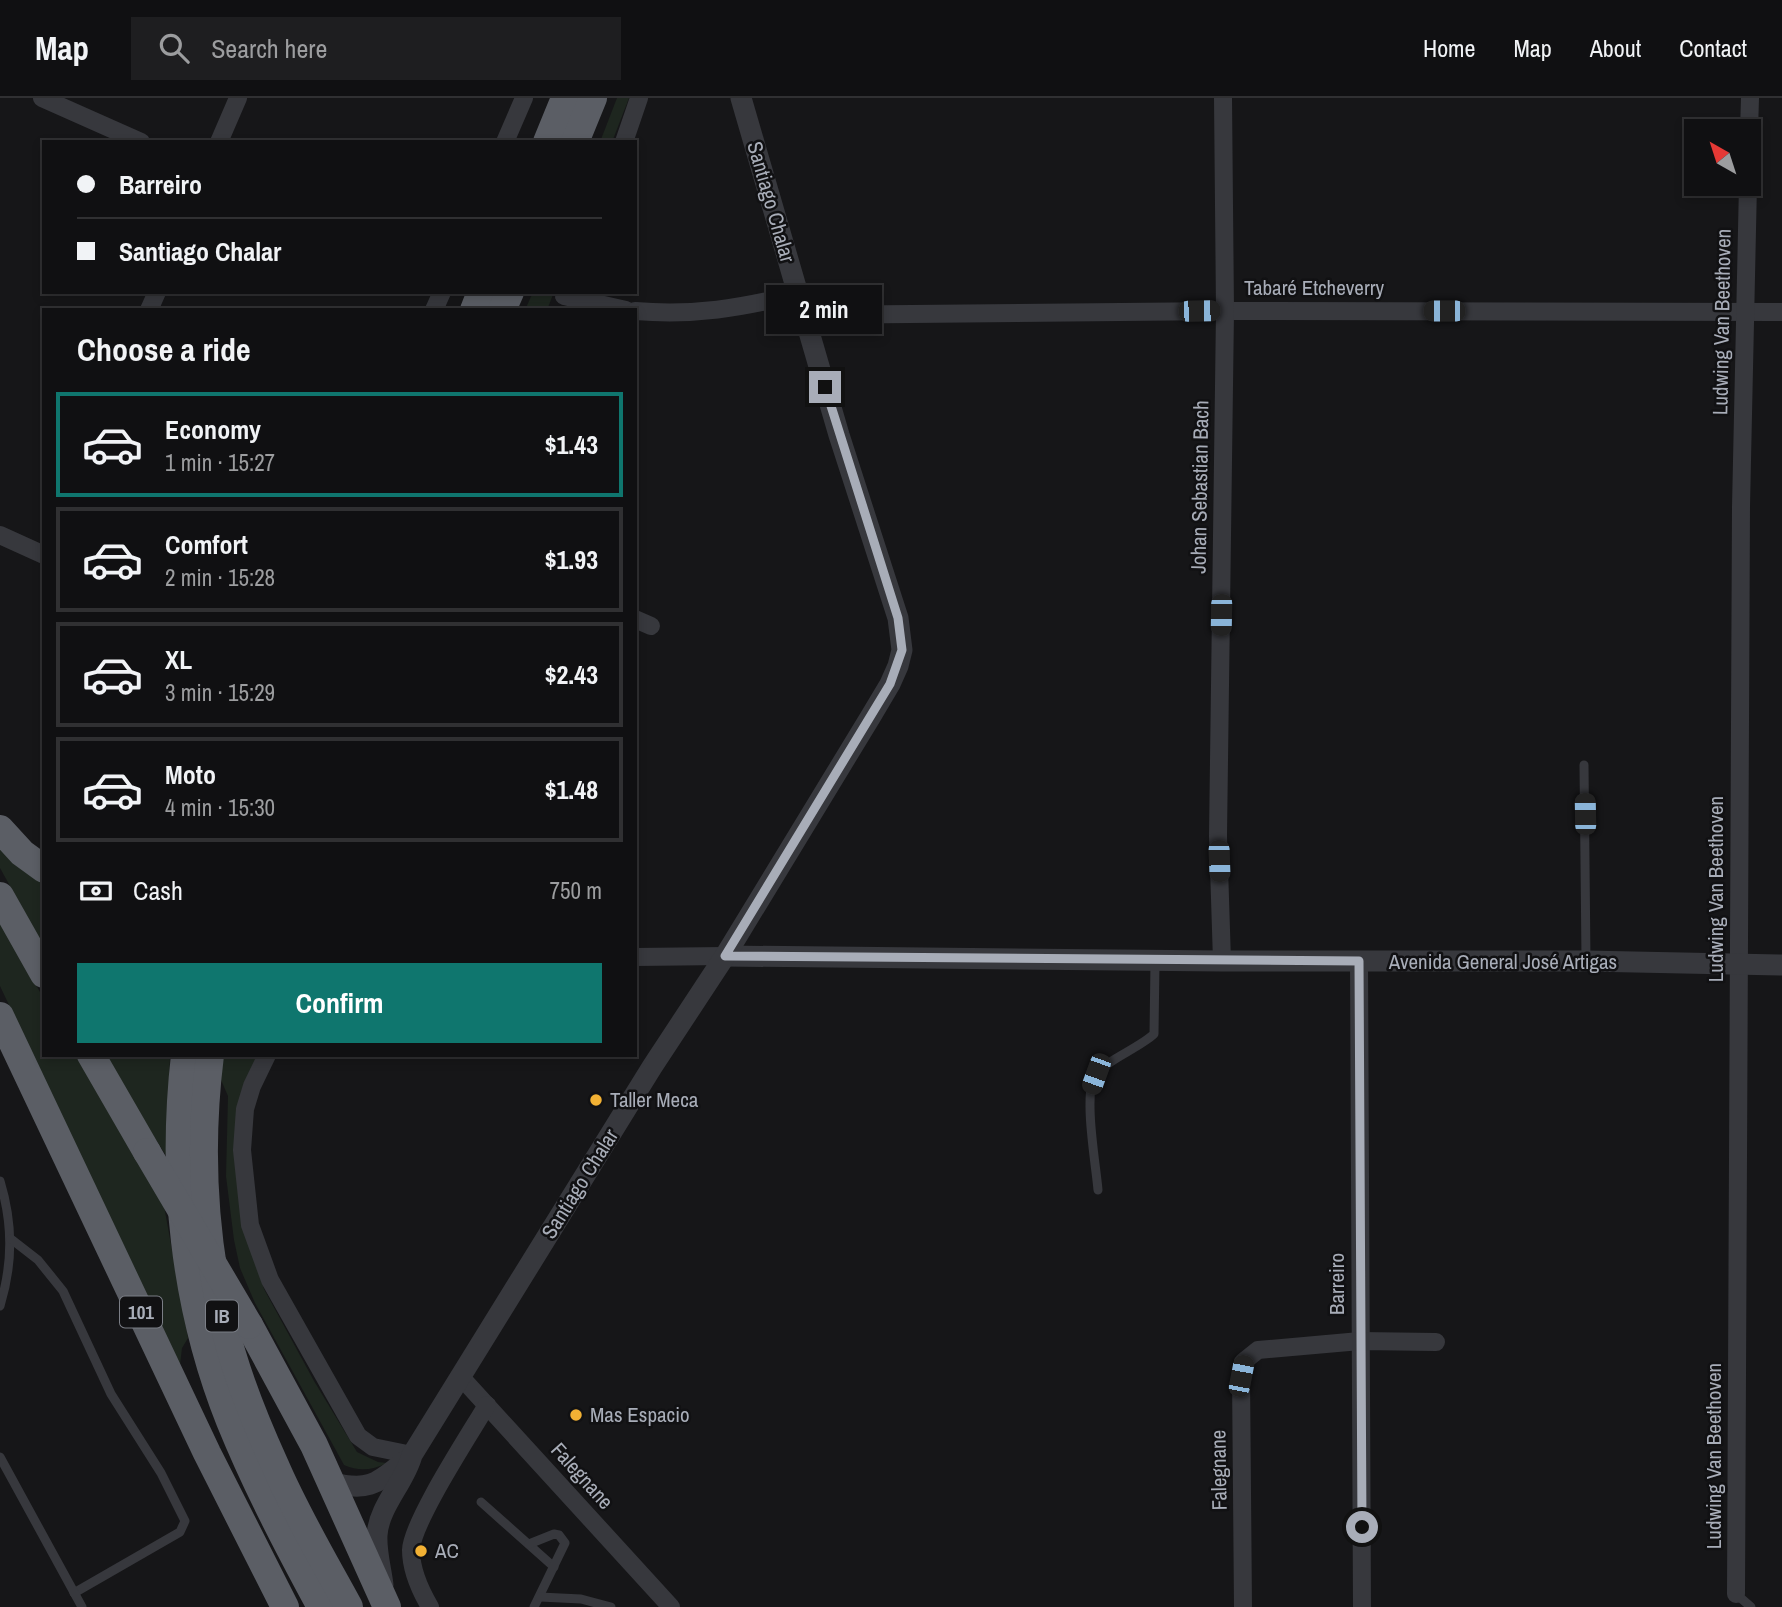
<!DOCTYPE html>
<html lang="en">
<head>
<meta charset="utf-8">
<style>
  :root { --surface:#101012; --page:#1e1e20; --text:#f1f3f6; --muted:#9c9d9f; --line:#303032; --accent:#0f766e }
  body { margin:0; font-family:"Archivo Narrow",sans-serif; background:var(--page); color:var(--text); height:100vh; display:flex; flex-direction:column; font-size:26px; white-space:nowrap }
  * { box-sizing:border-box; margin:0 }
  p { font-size:23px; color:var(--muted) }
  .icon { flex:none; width:38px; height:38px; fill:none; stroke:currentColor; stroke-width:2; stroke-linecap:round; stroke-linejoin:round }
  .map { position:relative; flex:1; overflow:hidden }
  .panel { position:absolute; left:42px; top:210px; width:595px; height:749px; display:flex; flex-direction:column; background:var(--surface); border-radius:0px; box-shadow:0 4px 10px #0003,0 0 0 2px var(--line) }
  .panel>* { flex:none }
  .banner { position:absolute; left:42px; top:42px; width:595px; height:154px; border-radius:0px; box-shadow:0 4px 10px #0003,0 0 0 2px var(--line); display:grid; align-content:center; height:154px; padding:0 35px; background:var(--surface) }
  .needle { width:46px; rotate:321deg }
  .controls { position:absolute; left:1684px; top:21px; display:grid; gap:14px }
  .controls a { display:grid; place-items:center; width:77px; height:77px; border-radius:0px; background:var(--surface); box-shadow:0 4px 10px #0003,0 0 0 2px var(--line); font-size:35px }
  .end { position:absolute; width:32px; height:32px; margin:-16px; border:9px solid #a8adb8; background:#111; box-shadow:0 0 0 4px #111 }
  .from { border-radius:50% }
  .bubble { position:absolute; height:49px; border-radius:0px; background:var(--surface); box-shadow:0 4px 10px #0003,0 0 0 2px var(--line); font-size:23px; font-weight:800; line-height:49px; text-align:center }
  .car { position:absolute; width:21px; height:42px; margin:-21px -10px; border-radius:9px; box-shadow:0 0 5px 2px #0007; background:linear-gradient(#222 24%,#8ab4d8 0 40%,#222 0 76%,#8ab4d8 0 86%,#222 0) }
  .banner b { display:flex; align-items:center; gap:24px; height:66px; font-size:26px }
  .banner b+b { border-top:2px solid var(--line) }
  .banner i { width:18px; height:18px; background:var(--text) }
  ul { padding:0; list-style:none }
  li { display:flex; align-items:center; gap:21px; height:105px; margin:0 14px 10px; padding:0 21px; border:4px solid var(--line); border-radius:0px }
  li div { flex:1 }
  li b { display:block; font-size:26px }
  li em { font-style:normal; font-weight:800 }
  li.current { border-color:var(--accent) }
  li>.icon { width:63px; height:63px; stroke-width:1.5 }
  h2 { padding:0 35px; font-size:32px; line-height:84px }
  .pay { display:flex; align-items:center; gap:18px; height:77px; padding:0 35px; font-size:26px }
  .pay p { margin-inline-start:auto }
  .action { display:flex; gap:14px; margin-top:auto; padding:14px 35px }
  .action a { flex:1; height:80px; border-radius:0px; background:var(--accent); color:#fff; font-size:28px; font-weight:800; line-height:80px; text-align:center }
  header { display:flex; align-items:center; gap:42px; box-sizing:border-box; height:98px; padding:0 35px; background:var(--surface); border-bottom:2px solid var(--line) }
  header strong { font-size:33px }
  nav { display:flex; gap:38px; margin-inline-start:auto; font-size:24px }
  .search { width:490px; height:63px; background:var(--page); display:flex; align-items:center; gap:18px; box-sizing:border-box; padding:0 24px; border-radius:0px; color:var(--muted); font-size:26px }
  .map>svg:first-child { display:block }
  .green { fill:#1e261f }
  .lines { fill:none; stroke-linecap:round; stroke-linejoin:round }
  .service { stroke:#37383d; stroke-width:9 }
  .minor { stroke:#37383d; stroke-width:18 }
  .tertiary { stroke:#37383d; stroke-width:21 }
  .trunk { stroke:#5b5e65; stroke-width:28 }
  .trunk-bridge { stroke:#5b5e65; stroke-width:28 }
  .route { stroke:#a8adb8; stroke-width:9 }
  .poi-dot { fill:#f2b134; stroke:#111113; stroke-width:2.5 }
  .labels { text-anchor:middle; stroke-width:5; stroke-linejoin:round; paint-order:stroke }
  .shield { fill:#111113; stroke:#7b7e86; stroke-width:2 }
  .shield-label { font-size:19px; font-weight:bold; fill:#a8adb8 }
  .street-label { font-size:21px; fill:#a8adb8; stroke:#111113 }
  .poi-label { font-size:21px; fill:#a8adb8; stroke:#111113; text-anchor:start }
</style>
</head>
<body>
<header>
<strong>Map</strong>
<div class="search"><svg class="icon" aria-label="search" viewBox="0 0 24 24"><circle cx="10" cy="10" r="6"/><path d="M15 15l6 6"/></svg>Search here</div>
<nav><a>Home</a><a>Map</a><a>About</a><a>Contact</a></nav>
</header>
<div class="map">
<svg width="1782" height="1509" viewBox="0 0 1782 1509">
  <rect width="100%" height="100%" fill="#161618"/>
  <g class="green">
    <path d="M617,0h12l-17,44h-12z"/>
    <path d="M533,194h21l-7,18h-22z"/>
    <path d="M0,746l44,35v68l-44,-79z"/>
    <path d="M0,824l44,77v56h32l88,151 24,132 -6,10 -2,17 -180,-379z"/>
    <path d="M104,957h66l-3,102 -44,-68z"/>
    <path d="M223,957h38l-17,42 1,133 19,59 50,92 43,71 21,10 9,1c-15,7 -27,9 -43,2l-89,-162 -15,-35 -6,-28 -8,-64 2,-80 -7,-16z"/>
  </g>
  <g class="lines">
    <g class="service">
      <path d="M1584,667l2,195"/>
      <path d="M0,1083c13,43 13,82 0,125"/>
      <path d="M1098,1092c-2,-25 -15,-96 -3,-115 10,-14 44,-27 59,-41l1,-72"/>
      <path d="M11,1141l27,21 25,31 48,103 50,79 24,48 -5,11 -106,61"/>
      <path d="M0,1359l82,150"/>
      <path d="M481,1404l73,65"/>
      <path d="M529,1446l25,-10 5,1 6,8 -31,64"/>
      <path d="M1736,1496l15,13"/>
      <path d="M540,1499l41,2 30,8"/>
    </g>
    <g class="minor">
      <path d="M42,0l99,44"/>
      <path d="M219,44l19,-44"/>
      <path d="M505,44l19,-44"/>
      <path d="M624,44l15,-44"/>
      <path d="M1748,67l2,-67"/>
      <path d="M564,198l62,14"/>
      <path d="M149,212l8,-18"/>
      <path d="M434,212l8,-18"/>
      <path d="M635,213c60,5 105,-3 163,-17"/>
      <path d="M804,217l421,-4 557,1"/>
      <path d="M0,437l44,20"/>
      <path d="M635,521l16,7"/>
      <path d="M635,859l90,-1"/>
      <path d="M1222,863l-4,-125 7,-525 -2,-213"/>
      <path d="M1359,863l3,646"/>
      <path d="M267,957l-15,31 -7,23 -3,41 8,75 20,55 88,156 15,11 39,8"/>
      <path d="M460,1278l211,231"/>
      <path d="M1736,1496l5,-1087 7,-323"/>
      <path d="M430,1509c-10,-17 -19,-37 -19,-57 1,-28 59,-116 76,-145"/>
      <path d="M1243,1509l-2,-231 2,-14 15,-12 102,-9 76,1"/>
    </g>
    <g class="tertiary">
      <path d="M725,858l497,5h364l196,4"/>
      <path d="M331,1384c41,12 49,-2 80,-26"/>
      <path d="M383,1487c-2,-16 -7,-34 -6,-50 2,-29 28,-53 35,-80l240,-388 73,-111 146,-240 19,-32 8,-18 4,-16 -4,-32 -59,-183 -98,-337"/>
    </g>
    <g class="trunk">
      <path d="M547,44l18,-44"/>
      <path d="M575,44l18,-44"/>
      <path d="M474,212l7,-18"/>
      <path d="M502,212l8,-18"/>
      <path d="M0,731l22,24 22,16"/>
      <path d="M0,798l44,78"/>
      <path d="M0,918l207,437 78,154"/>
      <path d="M91,957l56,97"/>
      <path d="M185,957c-14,123 -1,251 45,366 26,64 58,125 91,186"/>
      <path d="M210,957c-11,88 -7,178 13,265 11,50 31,99 52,145 21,49 49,96 74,142"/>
      <path d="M249,1227l65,120 73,162"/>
    </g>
    <path class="trunk-bridge" d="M147,1054l102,173"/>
  </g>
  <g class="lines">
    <path class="route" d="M825,289l73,231 4,32 -12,34 -165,272 634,5 3,566"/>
  </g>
  <g class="poi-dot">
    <circle cx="596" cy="1002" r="7"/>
    <circle cx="576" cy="1317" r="7"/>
    <circle cx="421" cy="1453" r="7"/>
  </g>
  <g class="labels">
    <g class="shield">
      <rect x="120" y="1198.5" width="42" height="31" rx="5"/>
      <rect x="206" y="1202.5" width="32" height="31" rx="5"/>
    </g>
    <g class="shield-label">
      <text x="141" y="1221">101</text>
      <text x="222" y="1225">IB</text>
    </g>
    <g class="street-label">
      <text transform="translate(771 104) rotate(74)" y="7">Santiago Chalar</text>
      <text x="1314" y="197">Tabaré Etcheverry</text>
      <text transform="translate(1722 224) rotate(-89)" y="7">Ludwing Van Beethoven</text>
      <text transform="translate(1200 389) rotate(-89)" y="7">Johan Sebastian Bach</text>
      <text transform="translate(1716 791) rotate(-90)" y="7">Ludwing Van Beethoven</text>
      <text x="1503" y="871">Avenida General José Artigas</text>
      <text transform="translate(580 1086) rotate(-58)" y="7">Santiago Chalar</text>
      <text transform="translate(1337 1186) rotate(-90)" y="7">Barreiro</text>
      <text transform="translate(1714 1358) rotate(-90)" y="7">Ludwing Van Beethoven</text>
      <text transform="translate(1219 1372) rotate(-91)" y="7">Falegnane</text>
      <text transform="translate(582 1378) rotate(48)" y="7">Falegnane</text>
    </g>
    <g class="poi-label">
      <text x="610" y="1009">Taller Meca</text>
      <text x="590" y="1324">Mas Espacio</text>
      <text x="435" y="1460">AC</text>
    </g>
  </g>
</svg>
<div class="controls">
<a><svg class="needle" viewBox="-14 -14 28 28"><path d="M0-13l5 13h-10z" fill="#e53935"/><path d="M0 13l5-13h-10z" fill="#9c9d9f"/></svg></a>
</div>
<i class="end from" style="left:1362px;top:1429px"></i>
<i class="end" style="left:825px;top:289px"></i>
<div class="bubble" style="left:766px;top:187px;width:116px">2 min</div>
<i class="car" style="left:1199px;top:213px;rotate:89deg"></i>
<i class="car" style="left:1444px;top:213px;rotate:270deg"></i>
<i class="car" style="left:1221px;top:517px;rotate:181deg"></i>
<i class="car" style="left:1585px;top:716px;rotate:359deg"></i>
<i class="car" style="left:1219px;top:763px;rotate:178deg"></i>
<i class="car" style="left:1096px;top:976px;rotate:200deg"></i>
<i class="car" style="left:1241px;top:1278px;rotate:11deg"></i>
<div class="banner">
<b><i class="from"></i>Barreiro</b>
<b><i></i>Santiago Chalar</b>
</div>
<section class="panel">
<h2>Choose a ride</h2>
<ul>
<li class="current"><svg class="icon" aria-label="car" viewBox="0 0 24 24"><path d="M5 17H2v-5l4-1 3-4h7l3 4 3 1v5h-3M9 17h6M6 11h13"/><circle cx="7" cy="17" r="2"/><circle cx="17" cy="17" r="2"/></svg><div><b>Economy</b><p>1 min · 15:27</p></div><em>$1.43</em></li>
<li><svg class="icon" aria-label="car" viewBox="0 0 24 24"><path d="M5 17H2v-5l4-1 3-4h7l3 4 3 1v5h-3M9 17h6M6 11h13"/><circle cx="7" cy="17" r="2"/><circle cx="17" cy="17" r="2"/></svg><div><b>Comfort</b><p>2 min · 15:28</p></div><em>$1.93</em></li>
<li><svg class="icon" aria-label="car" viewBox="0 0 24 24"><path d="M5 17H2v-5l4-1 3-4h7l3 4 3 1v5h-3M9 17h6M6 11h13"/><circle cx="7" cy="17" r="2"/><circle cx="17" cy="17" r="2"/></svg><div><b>XL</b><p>3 min · 15:29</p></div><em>$2.43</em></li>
<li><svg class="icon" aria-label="car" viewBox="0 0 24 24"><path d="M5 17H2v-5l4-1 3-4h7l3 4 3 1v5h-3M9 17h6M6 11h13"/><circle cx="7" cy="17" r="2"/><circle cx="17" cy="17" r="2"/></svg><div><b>Moto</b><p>4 min · 15:30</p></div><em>$1.48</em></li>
</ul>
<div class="pay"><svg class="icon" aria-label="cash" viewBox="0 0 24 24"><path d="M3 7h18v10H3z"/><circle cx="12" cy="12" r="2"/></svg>Cash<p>750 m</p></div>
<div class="action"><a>Confirm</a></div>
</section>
</div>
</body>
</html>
